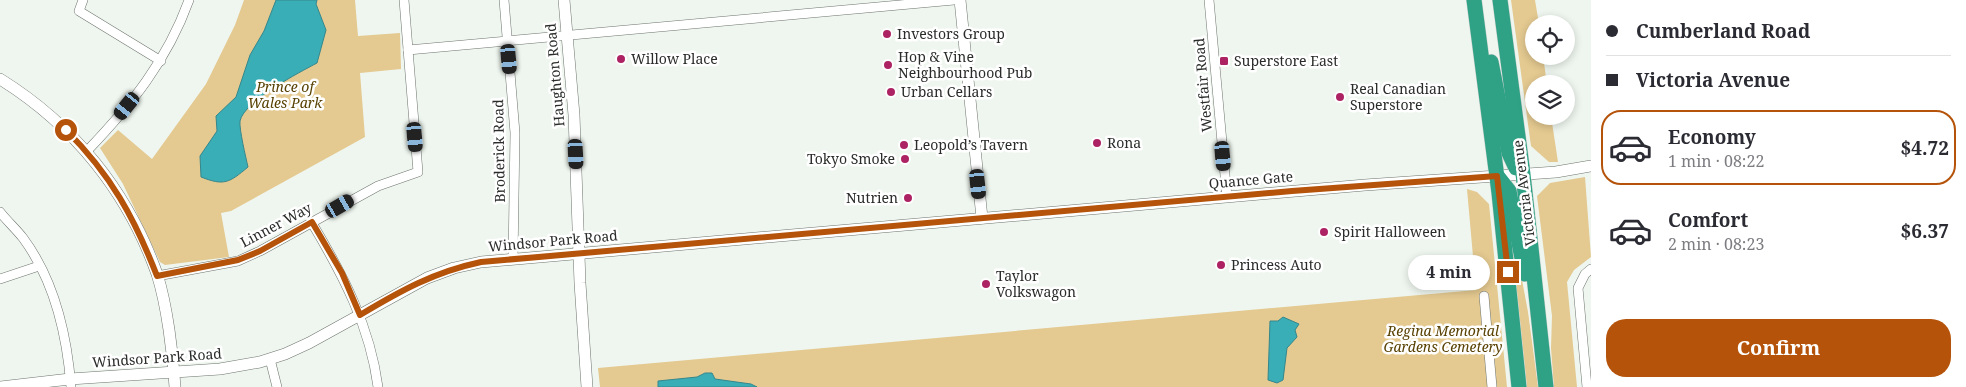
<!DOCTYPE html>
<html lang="en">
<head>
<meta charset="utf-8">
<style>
  :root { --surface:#fff; --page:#f2f2f3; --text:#2b2b33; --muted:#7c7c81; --line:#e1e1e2; --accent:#b45309 }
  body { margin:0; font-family:"Noto Serif",serif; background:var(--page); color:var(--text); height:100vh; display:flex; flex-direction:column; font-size:19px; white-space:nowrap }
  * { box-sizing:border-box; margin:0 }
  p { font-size:16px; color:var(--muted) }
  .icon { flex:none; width:28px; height:28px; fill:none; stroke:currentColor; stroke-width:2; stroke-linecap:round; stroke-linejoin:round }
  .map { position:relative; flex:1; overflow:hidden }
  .drawer { display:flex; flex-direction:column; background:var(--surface); width:375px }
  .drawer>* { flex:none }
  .hud { display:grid; align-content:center; height:110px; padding:0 15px; background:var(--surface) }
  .fabs { position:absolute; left:1525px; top:15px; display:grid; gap:10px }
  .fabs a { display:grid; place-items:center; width:50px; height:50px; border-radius:50%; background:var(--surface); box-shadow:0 2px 8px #0003; font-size:25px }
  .end { position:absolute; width:22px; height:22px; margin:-11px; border:6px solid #b45309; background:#fff; box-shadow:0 0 0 2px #fff }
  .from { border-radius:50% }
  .bubble { position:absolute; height:35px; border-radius:18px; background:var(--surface); box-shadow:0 2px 8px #0003; font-size:16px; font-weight:700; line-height:35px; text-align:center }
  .car { position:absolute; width:15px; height:30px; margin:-15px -8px; border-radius:6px; box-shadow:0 0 4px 1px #0007; background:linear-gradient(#222 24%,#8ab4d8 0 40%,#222 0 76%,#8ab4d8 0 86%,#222 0) }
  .hud b { display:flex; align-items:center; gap:18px; height:48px; font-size:19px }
  .hud b+b { border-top:1px solid var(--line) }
  .hud i { width:12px; height:12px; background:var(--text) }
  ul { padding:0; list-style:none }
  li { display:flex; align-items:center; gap:15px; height:75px; margin:0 10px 8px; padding:0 5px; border:2px solid transparent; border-radius:20px }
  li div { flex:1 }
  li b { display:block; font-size:19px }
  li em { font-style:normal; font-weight:700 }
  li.on { border-color:var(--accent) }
  li>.icon { width:45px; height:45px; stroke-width:1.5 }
  .cta { display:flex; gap:10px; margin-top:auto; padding:10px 15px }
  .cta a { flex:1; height:58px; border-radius:20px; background:var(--accent); color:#fff; font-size:20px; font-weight:700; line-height:58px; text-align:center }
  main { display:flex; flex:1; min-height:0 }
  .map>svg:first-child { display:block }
  .green { fill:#e4c990 }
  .water { fill:#3aaeb7; stroke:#35878c }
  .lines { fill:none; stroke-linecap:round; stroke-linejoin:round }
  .street-casing { stroke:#6e746e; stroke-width:10 }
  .secondary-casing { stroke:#6e746e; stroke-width:12 }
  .highway-casing { stroke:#d0d1d0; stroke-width:16 }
  .street { stroke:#fff; stroke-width:9 }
  .secondary { stroke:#fff; stroke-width:11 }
  .highway { stroke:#2fa286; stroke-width:15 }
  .route { stroke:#b45309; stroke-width:6 }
  .poi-dot { fill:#ac2263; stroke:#fff; stroke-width:2 }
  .labels { text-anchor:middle; stroke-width:5; stroke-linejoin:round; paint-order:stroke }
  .poi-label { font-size:14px; fill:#292c29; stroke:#fff; text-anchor:start }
  .street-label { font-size:14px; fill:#292c29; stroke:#fff }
  .park-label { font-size:14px; font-style:italic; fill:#584102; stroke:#fff }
</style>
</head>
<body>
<main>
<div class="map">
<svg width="1591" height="387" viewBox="0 0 1591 387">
  <rect width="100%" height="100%" fill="#eff6ef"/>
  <g class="green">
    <path d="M244,0h111l3,36 42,-3 1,36 -41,4 5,64 -134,74 -10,2 8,44 -64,8 -5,-3 -37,-78 -23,-36 18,-18 34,29 54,-75 29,-59z"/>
    <path d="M1511,0h24l4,24h-5v32h9l4,28h-13v32h17l7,46h-9l-18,-16z"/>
    <path d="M1585,177l6,80 -17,13 -7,12 10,105h-23l-3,-39 1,-32 -15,-120 13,-13z"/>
    <path d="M1467,189l10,3 12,12 18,183h-907l-2,-19 878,-78z"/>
    <path d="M1517,253l11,59 10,75h-11l-14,-132z"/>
  </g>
  <g class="water">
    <path d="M276,0h41l-1,4 10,26 -9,33c-17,9 -73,38 -77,58 -1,8 6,37 8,46 -19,16 -24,19 -47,10l-1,-21 17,-25 -1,-15 20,-19 14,-42 14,-24z"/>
    <path d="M1283,317l16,7 -4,6 2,7 -10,11 -4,32 -6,3 -9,-3 2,-59h8z"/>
    <path d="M705,373h7l3,6 36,5 6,3h-99v-6l39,-4z"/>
  </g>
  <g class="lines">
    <defs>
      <g id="street">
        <path d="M83,0l-4,11 82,50"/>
        <path d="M504,0l11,133 -2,126"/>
        <path d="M1209,0l18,197"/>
        <path d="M408,50l546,-50"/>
        <path d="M87,151c44,-46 80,-90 102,-151"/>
        <path d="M0,212c7,9 16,17 23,26 32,43 44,97 48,149"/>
        <path d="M312,223c31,52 58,103 66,164"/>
        <path d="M157,276l81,-15 22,-10 118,-65 40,-14 -14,-172"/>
        <path d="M0,279l39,-13"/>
        <path d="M1484,296l8,91"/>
        <path d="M270,359l7,28"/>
        <path d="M1587,387l-9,-99 7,-14 6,-5"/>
      </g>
      <g id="secondary">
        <path d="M564,0l10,115 6,168 7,104"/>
        <path d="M960,0l22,218"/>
        <path d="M0,79c74,46 128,113 157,195 10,31 16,80 18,113"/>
        <path d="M0,387l70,-8 150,-10 40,-7 25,-8 24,-11 118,-65 27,-10 27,-6 884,-77 191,-13 35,-6"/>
      </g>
      <g id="highway">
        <path d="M1474,0l25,193 20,194"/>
        <path d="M1500,0l23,174 23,213"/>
        <path d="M1491,62l18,91 7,15"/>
        <path d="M1498,177l11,14 16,83"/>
      </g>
    </defs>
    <use href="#street" class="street-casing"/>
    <use href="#secondary" class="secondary-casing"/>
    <use href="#highway" class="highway-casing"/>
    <use href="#street" class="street"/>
    <use href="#secondary" class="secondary"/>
    <use href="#highway" class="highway"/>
  </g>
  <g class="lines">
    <path class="route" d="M66,130c45,45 68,87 91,146l81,-16 22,-9 52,-29 30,51 18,42c40,-24 74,-43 121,-53l811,-71 205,-15 11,96"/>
  </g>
  <g class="poi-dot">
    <circle cx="887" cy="34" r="5"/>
    <circle cx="621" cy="59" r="5"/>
    <rect x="1219" y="56" width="10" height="10" rx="2.5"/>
    <circle cx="888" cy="65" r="5"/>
    <circle cx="891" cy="92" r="5"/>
    <circle cx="1340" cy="97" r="5"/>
    <circle cx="1097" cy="143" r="5"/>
    <circle cx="904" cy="145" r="5"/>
    <circle cx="905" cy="159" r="5"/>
    <circle cx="908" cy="198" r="5"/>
    <circle cx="1324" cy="232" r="5"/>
    <circle cx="1221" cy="265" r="5"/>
    <circle cx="986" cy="284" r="5"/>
  </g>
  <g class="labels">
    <g class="poi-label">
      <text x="897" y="39">Investors Group</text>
      <text x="898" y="62">Hop &amp; Vine<tspan x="898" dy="16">Neighbourhood Pub</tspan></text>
      <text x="631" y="64">Willow Place</text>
      <text x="1234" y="66">Superstore East</text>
      <text x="1350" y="94">Real Canadian<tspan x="1350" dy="16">Superstore</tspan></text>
      <text x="901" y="97">Urban Cellars</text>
      <text x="1107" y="148">Rona</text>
      <text x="914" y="150">Leopold’s Tavern</text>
      <text x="895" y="164" text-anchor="end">Tokyo Smoke</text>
      <text x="898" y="203" text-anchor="end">Nutrien</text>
      <text x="1334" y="237">Spirit Halloween</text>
      <text x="1231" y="270">Princess Auto</text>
      <text x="996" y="281">Taylor<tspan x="996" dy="16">Volkswagon</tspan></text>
    </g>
    <g class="street-label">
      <text transform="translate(555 75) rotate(-95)" y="5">Haughton Road</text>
      <text transform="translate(1203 85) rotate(-95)" y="5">Westfair Road</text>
      <text transform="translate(499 151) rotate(-91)" y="5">Broderick Road</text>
      <text transform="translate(1251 180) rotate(-5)" y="5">Quance Gate</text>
      <text transform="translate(1524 193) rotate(-97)" y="5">Victoria Avenue</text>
      <text transform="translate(276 225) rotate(-28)" y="5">Linner Way</text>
      <text transform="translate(553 241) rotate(-5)" y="5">Windsor Park Road</text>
      <text transform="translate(157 358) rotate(-4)" y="5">Windsor Park Road</text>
    </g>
    <g class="park-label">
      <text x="285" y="92">Prince of<tspan x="285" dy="16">Wales Park</tspan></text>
      <text x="1443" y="336">Regina Memorial<tspan x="1443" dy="16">Gardens Cemetery</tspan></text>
    </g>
  </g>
</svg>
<div class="fabs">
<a><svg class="icon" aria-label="locate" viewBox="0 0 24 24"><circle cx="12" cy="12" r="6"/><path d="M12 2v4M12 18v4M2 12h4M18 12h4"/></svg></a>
<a><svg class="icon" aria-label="layers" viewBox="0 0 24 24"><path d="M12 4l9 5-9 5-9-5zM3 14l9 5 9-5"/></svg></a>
</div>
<i class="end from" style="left:66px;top:130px"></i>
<i class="end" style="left:1508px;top:272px"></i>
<div class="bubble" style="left:1408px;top:255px;width:82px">4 min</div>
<i class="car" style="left:509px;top:59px;rotate:175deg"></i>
<i class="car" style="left:127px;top:106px;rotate:219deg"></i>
<i class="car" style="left:415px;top:137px;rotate:175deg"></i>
<i class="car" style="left:576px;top:154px;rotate:177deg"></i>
<i class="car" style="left:1223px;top:156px;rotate:175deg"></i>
<i class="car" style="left:978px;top:184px;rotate:174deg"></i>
<i class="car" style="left:340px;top:206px;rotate:60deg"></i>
</div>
<section class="drawer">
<div class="hud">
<b><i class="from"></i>Cumberland Road</b>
<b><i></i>Victoria Avenue</b>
</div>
<ul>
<li class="on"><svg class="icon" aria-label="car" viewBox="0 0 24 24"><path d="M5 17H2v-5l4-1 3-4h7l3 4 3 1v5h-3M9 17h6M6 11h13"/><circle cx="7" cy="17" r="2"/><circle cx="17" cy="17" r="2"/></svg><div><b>Economy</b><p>1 min · 08:22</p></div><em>$4.72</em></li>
<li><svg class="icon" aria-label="car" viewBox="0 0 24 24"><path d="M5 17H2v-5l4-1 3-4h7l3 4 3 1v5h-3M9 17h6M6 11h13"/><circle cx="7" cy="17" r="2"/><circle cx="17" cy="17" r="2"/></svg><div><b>Comfort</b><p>2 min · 08:23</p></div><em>$6.37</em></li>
</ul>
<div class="cta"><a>Confirm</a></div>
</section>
</main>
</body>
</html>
